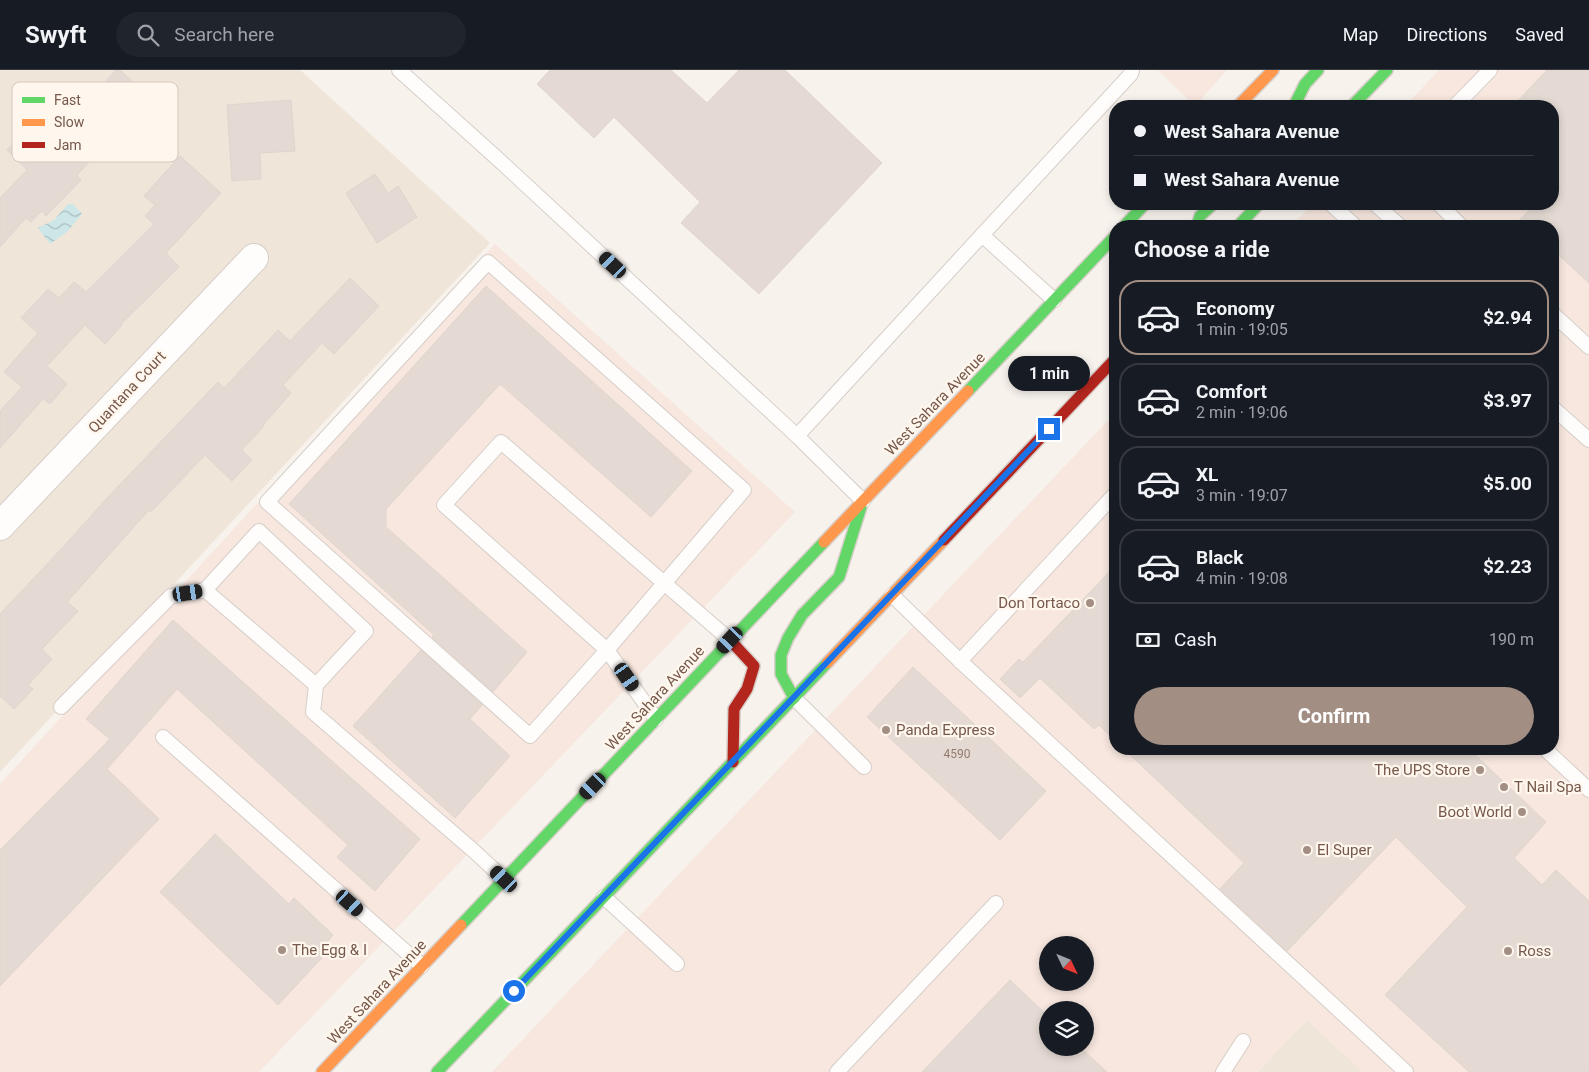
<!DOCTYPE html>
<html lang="en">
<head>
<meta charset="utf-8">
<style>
  :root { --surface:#171b24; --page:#20242c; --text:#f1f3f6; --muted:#9ea1a6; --line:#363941; --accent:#a38e83 }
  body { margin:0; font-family:Roboto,sans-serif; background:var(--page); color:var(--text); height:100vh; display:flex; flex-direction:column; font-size:19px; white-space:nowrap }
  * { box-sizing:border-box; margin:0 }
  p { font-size:16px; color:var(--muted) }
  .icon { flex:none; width:28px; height:28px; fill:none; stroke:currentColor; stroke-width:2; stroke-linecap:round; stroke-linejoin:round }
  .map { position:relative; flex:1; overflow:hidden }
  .panel { position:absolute; left:1109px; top:150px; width:450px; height:535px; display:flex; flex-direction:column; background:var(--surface); border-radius:20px; box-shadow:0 2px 8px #0003 }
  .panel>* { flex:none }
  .banner { position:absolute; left:1109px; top:30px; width:450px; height:110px; border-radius:20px; box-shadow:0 2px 8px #0003; display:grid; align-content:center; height:110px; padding:0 25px; background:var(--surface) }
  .needle { width:32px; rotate:133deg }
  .controls { position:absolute; left:1039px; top:866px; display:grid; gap:10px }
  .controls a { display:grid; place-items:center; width:55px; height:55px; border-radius:50%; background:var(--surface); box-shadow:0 2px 8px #0003; font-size:25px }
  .end { position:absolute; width:22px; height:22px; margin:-11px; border:6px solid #1a73e8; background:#fff; box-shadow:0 0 0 2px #fff }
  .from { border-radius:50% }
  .bubble { position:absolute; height:35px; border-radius:18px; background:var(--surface); box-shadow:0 2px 8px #0003; font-size:16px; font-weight:700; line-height:35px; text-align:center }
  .car { position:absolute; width:15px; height:30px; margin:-15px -8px; border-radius:6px; box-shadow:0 0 4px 1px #0007; background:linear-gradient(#222 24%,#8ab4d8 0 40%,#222 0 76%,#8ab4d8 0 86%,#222 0) }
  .banner b { display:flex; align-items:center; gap:18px; height:48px; font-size:19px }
  .banner b+b { border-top:1px solid var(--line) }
  .banner i { width:12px; height:12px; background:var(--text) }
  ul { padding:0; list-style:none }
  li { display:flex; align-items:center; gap:15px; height:75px; margin:0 10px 8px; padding:0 15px; border:2px solid var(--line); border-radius:20px }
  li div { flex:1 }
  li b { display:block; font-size:19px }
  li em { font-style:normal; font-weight:700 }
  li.current { border-color:var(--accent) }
  li>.icon { width:45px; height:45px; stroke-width:1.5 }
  h2 { padding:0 25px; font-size:22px; line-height:60px }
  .pay { display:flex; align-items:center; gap:12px; height:55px; padding:0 25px; font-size:19px }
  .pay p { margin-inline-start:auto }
  .cta { display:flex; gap:10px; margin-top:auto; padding:10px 25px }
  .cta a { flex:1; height:58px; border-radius:30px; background:var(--accent); color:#fff; font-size:20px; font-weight:700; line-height:58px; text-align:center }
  header { display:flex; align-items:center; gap:30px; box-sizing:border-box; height:70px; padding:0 25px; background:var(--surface); border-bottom:1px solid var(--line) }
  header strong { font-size:24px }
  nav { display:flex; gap:28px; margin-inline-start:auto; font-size:18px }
  .search { width:350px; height:45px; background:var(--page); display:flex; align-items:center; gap:12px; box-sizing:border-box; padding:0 18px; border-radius:28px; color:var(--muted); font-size:19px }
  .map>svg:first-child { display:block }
  .residential { fill:#f0e5d9 }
  .commercial { fill:#f7e7df; fill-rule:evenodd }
  .water { fill:url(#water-waves) }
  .building { fill:#e4dad3; stroke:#e0d5ce }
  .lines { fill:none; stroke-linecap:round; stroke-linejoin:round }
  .lane-casing { stroke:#d6cec8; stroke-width:16 }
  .street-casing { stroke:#d6cec8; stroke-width:30 }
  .fast-casing { stroke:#d8cfca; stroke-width:14 }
  .slow-casing { stroke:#d8cfca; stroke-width:14 }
  .jam-casing { stroke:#d8cfca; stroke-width:14 }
  .lane { stroke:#fefdfc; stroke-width:14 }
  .street { stroke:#fefdfc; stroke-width:28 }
  .fast { stroke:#63d668; stroke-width:11 }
  .slow { stroke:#ff974d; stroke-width:11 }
  .jam { stroke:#b3261e; stroke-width:11 }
  .route { stroke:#1a73e8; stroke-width:6 }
  .poi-dot { fill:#a38e83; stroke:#fff7ed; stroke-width:2 }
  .labels { text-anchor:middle; stroke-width:4.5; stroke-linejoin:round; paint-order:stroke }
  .number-label { font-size:12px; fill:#937a6f }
  .street-label { font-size:15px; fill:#76584b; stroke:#fff7ed }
  .poi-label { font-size:15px; fill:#76584b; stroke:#fff7ed; text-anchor:start }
  .key { fill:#fff7ed; stroke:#d6c7bc; stroke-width:1 }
  .key-label { font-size:14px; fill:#76584b }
</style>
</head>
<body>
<header>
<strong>Swyft</strong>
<div class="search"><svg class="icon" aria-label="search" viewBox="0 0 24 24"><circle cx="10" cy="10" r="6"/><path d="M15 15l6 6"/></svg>Search here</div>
<nav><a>Map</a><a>Directions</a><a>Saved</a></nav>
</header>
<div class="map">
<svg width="1589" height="1002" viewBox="0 0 1589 1002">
  <defs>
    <pattern id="water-waves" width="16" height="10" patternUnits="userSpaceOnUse" patternTransform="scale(1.25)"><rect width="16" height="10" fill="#cde7e8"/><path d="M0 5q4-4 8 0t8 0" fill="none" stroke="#abbebe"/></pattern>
  </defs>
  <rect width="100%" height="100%" fill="#f7f2ec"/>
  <g class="residential">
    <path d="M0,0h300l190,173 -490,529z"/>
    <path d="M1307,950l56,52h-106z"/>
  </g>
  <g class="commercial">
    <path d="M1158,0h69l-32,36z"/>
    <path d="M1439,0h150v1002h-226l-56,-52 -50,52h-765l623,-659v336h437v-523h-261l22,-22h239v-98h-147zM1048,875h37v37h-37zM1048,940h37v38h-37z"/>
    <path d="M495,174l300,268 -536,560h-259v-288z"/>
  </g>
  <path class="water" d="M68,134h5l9,10 -15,18 -17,12 -12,-16 16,-8z"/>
  <g class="building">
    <path d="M116,0h4l29,27 -72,78 4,5 -35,36 -4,-5 -11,11 -5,-4 -26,29v-49l27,-28 -20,-20 21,-22 18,18z"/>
    <path d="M550,0h121l36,33 32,-33h46l97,93 -123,131 -78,-71 19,-21 -86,-85 -20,21 -57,-54z"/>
    <path d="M1547,0h42v213l-37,-34v-23h-38l21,-22h17v-98h-39z"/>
    <path d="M291,30l4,51 -35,2 1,26 -29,2 -5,-76z"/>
    <path d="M180,86l41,37 -55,60 13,14 -58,57 1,1 -17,19 -20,-19 -38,41 20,18 -17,20 -7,-5 -43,49v-37l22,-24 -18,-15 34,-39 -17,-15 27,-29 11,9 15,-16 12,10 68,-68 -9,-8 10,-11 -11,-9z"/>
    <path d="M375,104l13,19 10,-7 19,31 -40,26 -31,-50z"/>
    <path d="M350,208l29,28 -45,48 -12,-11 -39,42 8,8 -28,32 1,1 -22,24 10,10 -20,21 -27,-26 -54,57 -2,-2 -82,92 11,9 -36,38 10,10 -24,26 5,4 -19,20 -14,-13v-82l63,-67 45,-50 110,-115 6,6 54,-58 12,11z"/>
    <path d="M486,216l206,185 -41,46 -151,-133 -114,125v18l141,125 -34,40 -61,-55 2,-2 -145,-131z"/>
    <path d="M1115,496v174l-16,-15 -5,4 -54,-51 -20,20 -20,-19 19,-20 4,3z"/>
    <path d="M173,550l247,219 -45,52 -38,-34 11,-12 -171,-156 -70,80 52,50 -159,167v-136l110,-111 -24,-20z"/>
    <path d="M421,580l61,55 -12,14 40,37 -55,62 -102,-92z"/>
    <path d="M913,597l133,124 -46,49 -133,-123z"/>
    <path d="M1124,679h345l77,73 -32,36 28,27 14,-15 33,31v171h-120l-84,-77 82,-88 -71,-70 -109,114 -67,-62 24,-26z"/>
    <path d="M215,764l74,70 5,-6 39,37 -6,7 5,5 -54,58 -118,-113z"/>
    <path d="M1010,910l38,36v32h33l26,24h-185z"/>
  </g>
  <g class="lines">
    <defs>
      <g id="lane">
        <path d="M399,0l100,90 298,276"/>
        <path d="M1455,36l35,-36"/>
        <path d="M1331,134l24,22"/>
        <path d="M1375,134l25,22"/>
        <path d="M1439,134l22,22"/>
        <path d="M488,192l256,228 -137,160 -77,86 -263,-234z"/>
        <path d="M1054,230l-72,-65 149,-161 1,-4"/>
        <path d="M1552,243l37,34"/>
        <path d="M1552,337l37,33"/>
        <path d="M863,431l-66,-65 185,-201"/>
        <path d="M205,520l54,-59 107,100 -50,54"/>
        <path d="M892,525l68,66 446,411"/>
        <path d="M960,591l155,-167"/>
        <path d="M794,628l70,69"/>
        <path d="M61,637l110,-111 34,-6 111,95 -3,27 162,140 29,27"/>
        <path d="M656,649l-49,-69 -163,-145 57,-63 229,198"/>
        <path d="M163,667l259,229"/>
        <path d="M1545,679l44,41"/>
        <path d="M604,827l73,67"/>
        <path d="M837,1002l159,-169"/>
        <path d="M1223,1002l20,-31"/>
      </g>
      <path id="street" d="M0,456l254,-268"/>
      <g id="fast">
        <path d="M1294,36l11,-22 13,-14"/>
        <path d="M1352,36l35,-36"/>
        <path d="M1124,156l21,-22"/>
        <path d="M1197,156l3,-10 13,-12"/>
        <path d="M1238,156l21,-22"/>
        <path d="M968,321l147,-155"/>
        <path d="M794,628l-13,-24v-19l7,-17 14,-23 37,-38 22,-70"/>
        <path d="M461,855l363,-383"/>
        <path d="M437,1002l390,-409"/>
      </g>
      <g id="slow">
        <path d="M1238,36l35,-36"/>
        <path d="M824,472l144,-151"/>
        <path d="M827,593l117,-123"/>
        <path d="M322,1002l139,-147"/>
      </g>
      <g id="jam">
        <path d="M944,470l171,-181"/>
        <path d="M730,570l24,26 -7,23 -13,20 -1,53"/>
      </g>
    </defs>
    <use href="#lane" class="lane-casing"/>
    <use href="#street" class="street-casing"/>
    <use href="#fast" class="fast-casing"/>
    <use href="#slow" class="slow-casing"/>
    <use href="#jam" class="jam-casing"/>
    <use href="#lane" class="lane"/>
    <use href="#street" class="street"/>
    <use href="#fast" class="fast"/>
    <use href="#slow" class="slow"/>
    <use href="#jam" class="jam"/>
  </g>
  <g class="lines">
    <path class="route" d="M514,921l535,-562"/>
  </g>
  <g class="poi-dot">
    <circle cx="1090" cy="533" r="5"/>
    <circle cx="886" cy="660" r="5"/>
    <circle cx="1480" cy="700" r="5"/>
    <circle cx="1504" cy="717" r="5"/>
    <circle cx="1522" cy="742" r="5"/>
    <circle cx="1307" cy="780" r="5"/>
    <circle cx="282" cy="880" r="5"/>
    <circle cx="1508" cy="881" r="5"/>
  </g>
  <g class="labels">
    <g class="number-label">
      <text x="957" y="688">4590</text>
    </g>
    <g class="street-label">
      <text transform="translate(127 322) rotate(-47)" y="5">Quantana Court</text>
      <text transform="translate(935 334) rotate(-46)" y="5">West Sahara Avenue</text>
      <text transform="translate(655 628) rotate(-47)" y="5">West Sahara Avenue</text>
      <text transform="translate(377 922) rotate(-47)" y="5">West Sahara Avenue</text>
    </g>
    <g class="poi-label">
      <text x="1080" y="538" text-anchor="end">Don Tortaco</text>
      <text x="896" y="665">Panda Express</text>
      <text x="1470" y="705" text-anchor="end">The UPS Store</text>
      <text x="1514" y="722">T Nail Spa</text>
      <text x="1512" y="747" text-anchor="end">Boot World</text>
      <text x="1317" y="785">El Super</text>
      <text x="292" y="885">The Egg &amp; I</text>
      <text x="1518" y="886">Ross</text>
    </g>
  </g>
  <rect x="12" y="12" width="166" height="80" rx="8" class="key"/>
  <rect x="22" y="27" width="23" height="6" fill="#63d668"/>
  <rect x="22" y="49" width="23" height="7" fill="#ff974d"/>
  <rect x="22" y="72" width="23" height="6" fill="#b3261e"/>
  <g class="key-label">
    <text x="54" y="35">Fast</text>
    <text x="54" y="57">Slow</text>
    <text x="54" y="80">Jam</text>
  </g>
</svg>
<div class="controls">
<a><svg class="needle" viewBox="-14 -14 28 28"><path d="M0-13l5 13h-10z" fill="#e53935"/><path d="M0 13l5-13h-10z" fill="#9ea1a6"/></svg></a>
<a><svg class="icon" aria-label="layers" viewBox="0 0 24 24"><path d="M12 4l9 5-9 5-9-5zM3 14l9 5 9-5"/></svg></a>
</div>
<i class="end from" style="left:514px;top:921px"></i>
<i class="end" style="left:1049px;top:359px"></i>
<div class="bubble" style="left:1008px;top:286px;width:82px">1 min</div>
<i class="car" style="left:613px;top:195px;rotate:313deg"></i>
<i class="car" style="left:188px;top:523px;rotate:81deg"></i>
<i class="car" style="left:730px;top:570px;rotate:223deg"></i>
<i class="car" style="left:627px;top:607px;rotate:145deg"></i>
<i class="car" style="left:593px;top:716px;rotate:224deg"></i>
<i class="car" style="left:504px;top:809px;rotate:313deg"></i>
<i class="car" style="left:350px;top:833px;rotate:132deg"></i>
<div class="banner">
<b><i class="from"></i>West Sahara Avenue</b>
<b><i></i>West Sahara Avenue</b>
</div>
<section class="panel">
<h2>Choose a ride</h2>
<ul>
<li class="current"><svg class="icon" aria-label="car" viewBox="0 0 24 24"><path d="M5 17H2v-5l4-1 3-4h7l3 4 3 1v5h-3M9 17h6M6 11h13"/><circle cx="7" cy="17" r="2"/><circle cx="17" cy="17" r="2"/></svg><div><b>Economy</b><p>1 min · 19:05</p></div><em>$2.94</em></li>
<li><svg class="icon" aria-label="car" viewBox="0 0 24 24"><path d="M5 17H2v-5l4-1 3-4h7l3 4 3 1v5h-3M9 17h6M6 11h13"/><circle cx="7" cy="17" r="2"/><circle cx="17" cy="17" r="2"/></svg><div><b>Comfort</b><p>2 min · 19:06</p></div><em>$3.97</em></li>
<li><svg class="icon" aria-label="car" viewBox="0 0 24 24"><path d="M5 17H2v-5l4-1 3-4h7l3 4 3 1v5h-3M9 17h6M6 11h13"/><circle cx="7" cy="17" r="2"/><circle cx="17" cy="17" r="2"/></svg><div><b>XL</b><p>3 min · 19:07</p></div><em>$5.00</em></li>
<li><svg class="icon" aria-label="car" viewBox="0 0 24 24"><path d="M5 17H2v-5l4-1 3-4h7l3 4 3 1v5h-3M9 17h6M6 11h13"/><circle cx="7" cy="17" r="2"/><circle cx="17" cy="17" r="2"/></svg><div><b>Black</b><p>4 min · 19:08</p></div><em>$2.23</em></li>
</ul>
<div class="pay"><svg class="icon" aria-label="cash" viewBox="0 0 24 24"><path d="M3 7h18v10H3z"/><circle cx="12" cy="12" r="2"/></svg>Cash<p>190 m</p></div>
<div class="cta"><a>Confirm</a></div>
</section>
</div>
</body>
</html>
